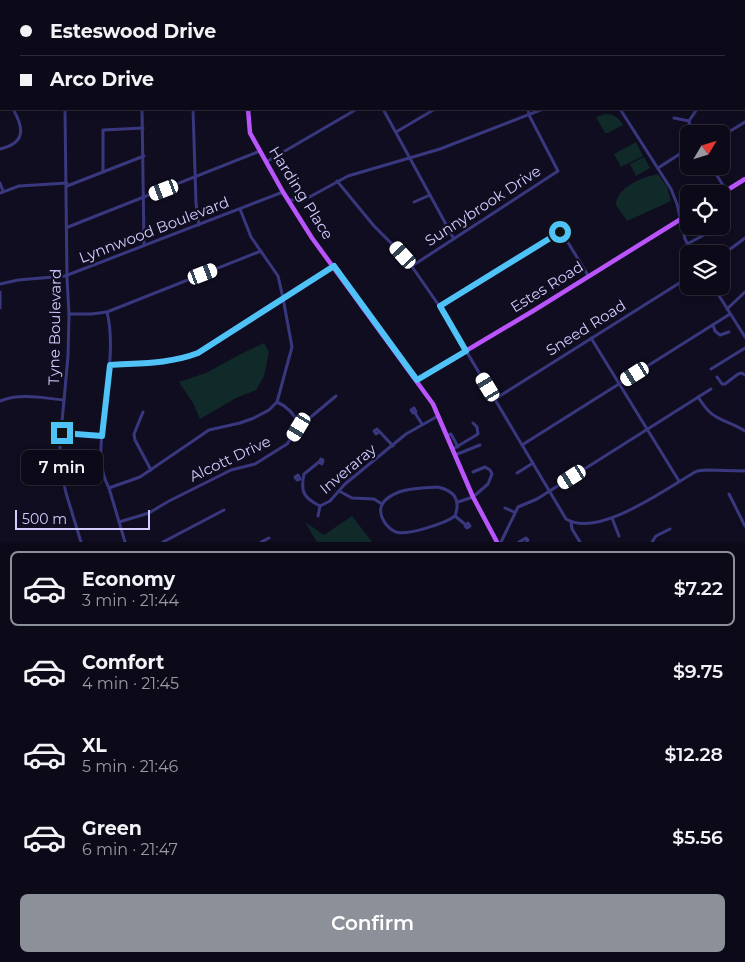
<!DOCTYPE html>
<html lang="en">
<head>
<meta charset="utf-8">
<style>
  :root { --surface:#0c0a18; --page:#1a1825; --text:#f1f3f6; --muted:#9a9aa2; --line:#2c2b37; --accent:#8c9099 }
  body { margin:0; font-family:Montserrat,sans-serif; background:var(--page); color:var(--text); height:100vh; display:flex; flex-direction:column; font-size:19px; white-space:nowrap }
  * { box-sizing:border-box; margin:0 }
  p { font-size:16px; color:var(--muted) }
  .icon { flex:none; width:28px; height:28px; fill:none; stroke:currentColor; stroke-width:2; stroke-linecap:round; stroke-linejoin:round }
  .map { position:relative; height:542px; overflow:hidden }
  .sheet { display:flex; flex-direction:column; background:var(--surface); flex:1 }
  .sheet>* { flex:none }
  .top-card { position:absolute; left:0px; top:0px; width:745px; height:110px; box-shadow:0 2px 8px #0003,0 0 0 1px var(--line); display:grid; align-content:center; height:110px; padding:0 20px; background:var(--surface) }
  .needle { width:32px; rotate:52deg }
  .tools { position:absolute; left:680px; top:125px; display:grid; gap:10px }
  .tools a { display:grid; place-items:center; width:50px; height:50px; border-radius:8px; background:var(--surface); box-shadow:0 2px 8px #0003,0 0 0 1px var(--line); font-size:25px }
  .scale { position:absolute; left:15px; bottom:12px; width:135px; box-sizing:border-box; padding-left:5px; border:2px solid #d1cdfe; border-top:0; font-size:14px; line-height:18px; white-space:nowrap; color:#d1cdfe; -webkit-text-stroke:4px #100d20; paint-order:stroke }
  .end { position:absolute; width:22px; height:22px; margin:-11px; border:6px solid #4fc3f7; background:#111; box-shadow:0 0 0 2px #111 }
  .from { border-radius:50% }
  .bubble { position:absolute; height:35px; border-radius:8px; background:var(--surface); box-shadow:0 2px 8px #0003,0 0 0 1px var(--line); font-size:16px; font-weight:600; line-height:35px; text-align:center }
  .car { position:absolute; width:15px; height:30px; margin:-15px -8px; border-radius:6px; box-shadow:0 0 4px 1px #0007; background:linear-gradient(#fff 24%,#345 0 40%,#fff 0 76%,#345 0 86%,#fff 0) }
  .top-card b { display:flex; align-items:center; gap:18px; height:48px; font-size:19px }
  .top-card b+b { border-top:1px solid var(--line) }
  .top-card i { width:12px; height:12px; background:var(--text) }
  ul { padding:9px 0 0; list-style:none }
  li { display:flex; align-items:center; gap:15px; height:75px; margin:0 10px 8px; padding:0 10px; border:2px solid transparent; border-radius:8px }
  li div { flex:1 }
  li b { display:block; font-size:19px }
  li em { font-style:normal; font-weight:600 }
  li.on { border-color:var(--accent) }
  li>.icon { width:45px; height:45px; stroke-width:1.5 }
  .primary-button { display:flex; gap:10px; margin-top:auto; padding:10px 20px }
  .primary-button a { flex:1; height:58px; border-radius:8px; background:var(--accent); color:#fff; font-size:20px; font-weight:600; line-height:58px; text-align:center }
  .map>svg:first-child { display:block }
  .green { fill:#102a29 }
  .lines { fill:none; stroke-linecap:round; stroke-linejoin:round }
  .stream { stroke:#0d2445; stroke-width:1 }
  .minor { stroke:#39387f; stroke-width:3 }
  .major { stroke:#ba55fd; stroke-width:4.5 }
  .route { stroke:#4fc3f7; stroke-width:6 }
  .labels { text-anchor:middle; stroke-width:4.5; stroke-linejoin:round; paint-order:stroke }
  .street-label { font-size:15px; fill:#d1cdfe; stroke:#100d20 }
</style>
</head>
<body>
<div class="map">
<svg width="745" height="542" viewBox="0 0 745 542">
  <rect width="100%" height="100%" fill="#100d20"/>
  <g class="green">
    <path d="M24,0h138l-138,1z"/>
    <path d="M605,114c9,0 13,3 18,11l-15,8h-3l-9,-16z"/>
    <path d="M636,142l7,14 -22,11 -7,-13z"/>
    <path d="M644,157l6,11 -14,8 -6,-12z"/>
    <path d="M658,174l9,13 4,14 -44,20 -11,-16c0,-18 27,-28 42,-31z"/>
    <path d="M264,343l5,9 -5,24 -8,14 -20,8 -36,21 -7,-16 -14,-21 27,-9 33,-18z"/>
    <path d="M352,516l20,26h-55l-12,-20 19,13z"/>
  </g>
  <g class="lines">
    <path class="stream" d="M35,1v-1"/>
    <g class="minor">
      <path d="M279,0l1,1"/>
      <path d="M323,0l1,1"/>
      <path d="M367,0l1,1"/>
      <path d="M561,0v1"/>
      <path d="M594,0v1"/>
      <path d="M24,1v-1"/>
      <path d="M226,1l2,-1"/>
      <path d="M360,1l3,-1"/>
      <path d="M542,1l3,-1"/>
      <path d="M624,1l2,-1"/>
      <path d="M717,1l2,-1"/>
      <path d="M0,31h1"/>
      <path d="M0,36h1"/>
      <path d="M744,83h1"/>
      <path d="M65,109l2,169 2,36 -1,42 -8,88 1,27 5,22 15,49"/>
      <path d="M142,109l2,136"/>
      <path d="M193,109l3,94 3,22"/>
      <path d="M383,109l71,130"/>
      <path d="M620,109l51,80 6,15 8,35 8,15"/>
      <path d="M674,118l15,3"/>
      <path d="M396,132l39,-23"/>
      <path d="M691,134l-2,-13 8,-12"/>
      <path d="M718,134l14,-4 13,-8"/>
      <path d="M0,149c26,-6 24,-21 13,-40"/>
      <path d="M266,162l91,-53"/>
      <path d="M711,166l15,24"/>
      <path d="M658,168l31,-20"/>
      <path d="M103,172v-42l40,-2"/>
      <path d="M337,181l37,45 32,32 34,49 126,212c33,20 102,-32 131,-48l9,-1 39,1"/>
      <path d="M0,183l3,8"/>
      <path d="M67,186l77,-30"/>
      <path d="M0,193l19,-7 48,-3"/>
      <path d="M289,200h15l44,-24 92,-27 103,-40"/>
      <path d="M414,202l16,-7"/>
      <path d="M68,227l192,-76"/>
      <path d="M687,244l17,-9"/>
      <path d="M721,256l24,-18"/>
      <path d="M412,266l146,-95 -29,-56 -1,-6"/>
      <path d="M0,284l18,-4 47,-4 218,-84"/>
      <path d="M713,286l32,51"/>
      <path d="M0,292v16"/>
      <path d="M440,307l121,-76 28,46"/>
      <path d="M727,309l18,-17"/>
      <path d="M107,312c8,32 0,72 -3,104 -3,23 -7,51 5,72l16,54"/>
      <path d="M69,314h22l16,-2 154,-61"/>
      <path d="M713,325l2,6 5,4 9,-3"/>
      <path d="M591,338l88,143"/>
      <path d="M110,365c30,-2 59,-1 88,-12l135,-87"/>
      <path d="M711,369l34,-21"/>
      <path d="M717,377l5,7h3l13,-10 4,-1 3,2"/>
      <path d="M698,397c5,7 9,15 17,19 9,6 20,8 30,15"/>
      <path d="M495,399l194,-122"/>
      <path d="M0,401c21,-8 42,-3 64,-1"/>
      <path d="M277,402c12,5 18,13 23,24"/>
      <path d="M414,408l2,4 -3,1 -2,-3z"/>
      <path d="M143,412l-9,22 1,6 16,30"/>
      <path d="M415,413l7,11"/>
      <path d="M377,429l2,3 -3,2 -2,-3z"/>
      <path d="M379,431l14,15"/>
      <path d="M61,433l40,3"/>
      <path d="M447,435l4,-1 7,13"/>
      <path d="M522,445l208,-131"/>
      <path d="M453,449l25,-15 -1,-7 -4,-4"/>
      <path d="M455,455l25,-10"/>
      <path d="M321,459l2,1 -1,4 -3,-2z"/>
      <path d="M319,462l-15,12c-4,18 0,24 16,32l10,-5 15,-17 61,-50 32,-18"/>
      <path d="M473,472l12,-5 5,3 2,4 -4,10 -15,13"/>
      <path d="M517,473l16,-10"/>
      <path d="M298,475l2,4 -3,1 -2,-3z"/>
      <path d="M438,487c16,4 23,12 17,29 -9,7 -48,20 -59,16 -10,-4 -20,-19 -13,-29 3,-5 11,-9 16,-11 11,-4 27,-4 39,-5z"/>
      <path d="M109,488l31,-11 69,-47 31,-7 14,-5 15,-8 8,-8 15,-55 -9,-49 -5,-22 -27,-39 -11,-28"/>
      <path d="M339,491l13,7 22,1 8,5"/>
      <path d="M729,494l16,32"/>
      <path d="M458,502l15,-5"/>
      <path d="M505,508l9,4"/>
      <path d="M318,516l2,-10"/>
      <path d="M455,516l11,9"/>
      <path d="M612,518l7,18"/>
      <path d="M119,522l30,-9 20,-12 62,-31 24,-6 32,-20 13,-18 36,-30"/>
      <path d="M571,522l1,7 8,13"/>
      <path d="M468,523l2,3 -3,2 -2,-2z"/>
      <path d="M163,542l61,-32"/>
      <path d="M261,542l8,-4"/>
      <path d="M501,542l17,-35 19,-8 174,-110"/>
      <path d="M519,542l7,-4 2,2 -2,2"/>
      <path d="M652,542l4,-6 14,-7"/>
    </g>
    <g class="major">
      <path d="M236,0v1"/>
      <path d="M248,109l2,24 33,59 29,46 121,166 40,93 24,45"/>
      <path d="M721,194l24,-15"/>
      <path d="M417,380l116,-69 156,-97"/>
    </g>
  </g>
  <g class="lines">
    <path class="route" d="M62,433l40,3 8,-71c30,-2 59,-1 88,-12l136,-87 83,114 49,-29 -26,-45 120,-74"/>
  </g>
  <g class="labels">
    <g class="street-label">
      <text transform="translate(301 193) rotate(58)" y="5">Harding Place</text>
      <text transform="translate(483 206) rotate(-33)" y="5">Sunnybrook Drive</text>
      <text transform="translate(154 230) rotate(-21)" y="5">Lynnwood Boulevard</text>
      <text transform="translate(547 287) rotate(-32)" y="5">Estes Road</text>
      <text transform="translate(55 327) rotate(-89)" y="5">Tyne Boulevard</text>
      <text transform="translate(586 328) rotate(-32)" y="5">Sneed Road</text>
      <text transform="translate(230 459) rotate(-25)" y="5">Alcott Drive</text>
      <text transform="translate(348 469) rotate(-40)" y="5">Inveraray</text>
    </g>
  </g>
</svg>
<div class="tools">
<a><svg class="needle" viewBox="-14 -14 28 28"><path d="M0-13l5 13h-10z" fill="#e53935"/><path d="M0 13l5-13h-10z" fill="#9a9aa2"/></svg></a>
<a><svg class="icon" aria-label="locate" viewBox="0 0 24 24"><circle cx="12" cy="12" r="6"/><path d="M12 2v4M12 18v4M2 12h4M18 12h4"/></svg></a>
<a><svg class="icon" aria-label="layers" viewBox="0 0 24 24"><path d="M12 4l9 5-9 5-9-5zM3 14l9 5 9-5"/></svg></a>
</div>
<div class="scale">500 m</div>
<i class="end from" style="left:560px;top:232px"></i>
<i class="end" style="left:62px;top:433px"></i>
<div class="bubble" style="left:21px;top:450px;width:82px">7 min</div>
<i class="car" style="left:164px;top:190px;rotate:249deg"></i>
<i class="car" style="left:403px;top:255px;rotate:318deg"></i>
<i class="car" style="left:203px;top:274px;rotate:69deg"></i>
<i class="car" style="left:635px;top:374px;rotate:238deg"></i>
<i class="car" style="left:488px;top:387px;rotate:329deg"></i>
<i class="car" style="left:299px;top:427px;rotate:211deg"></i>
<i class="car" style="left:572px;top:477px;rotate:237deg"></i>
<div class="top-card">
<b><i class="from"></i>Esteswood Drive</b>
<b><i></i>Arco Drive</b>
</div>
</div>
<section class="sheet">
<ul>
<li class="on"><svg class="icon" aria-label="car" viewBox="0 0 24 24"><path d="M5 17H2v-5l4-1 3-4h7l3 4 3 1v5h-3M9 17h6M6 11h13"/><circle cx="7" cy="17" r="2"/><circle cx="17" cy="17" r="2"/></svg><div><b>Economy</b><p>3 min · 21:44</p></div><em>$7.22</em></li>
<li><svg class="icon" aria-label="car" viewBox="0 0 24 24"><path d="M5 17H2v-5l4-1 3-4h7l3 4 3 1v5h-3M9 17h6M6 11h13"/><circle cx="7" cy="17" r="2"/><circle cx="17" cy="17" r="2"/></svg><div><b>Comfort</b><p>4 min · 21:45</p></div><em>$9.75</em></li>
<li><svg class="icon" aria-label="car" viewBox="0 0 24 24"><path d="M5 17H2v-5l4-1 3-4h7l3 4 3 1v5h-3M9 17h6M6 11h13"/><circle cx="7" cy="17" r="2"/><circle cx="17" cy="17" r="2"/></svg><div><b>XL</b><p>5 min · 21:46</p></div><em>$12.28</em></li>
<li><svg class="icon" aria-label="car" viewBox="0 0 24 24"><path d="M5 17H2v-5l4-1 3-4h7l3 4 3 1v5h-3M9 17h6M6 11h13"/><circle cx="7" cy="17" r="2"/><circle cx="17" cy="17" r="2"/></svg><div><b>Green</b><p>6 min · 21:47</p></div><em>$5.56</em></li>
</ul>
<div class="primary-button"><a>Confirm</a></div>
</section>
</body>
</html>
